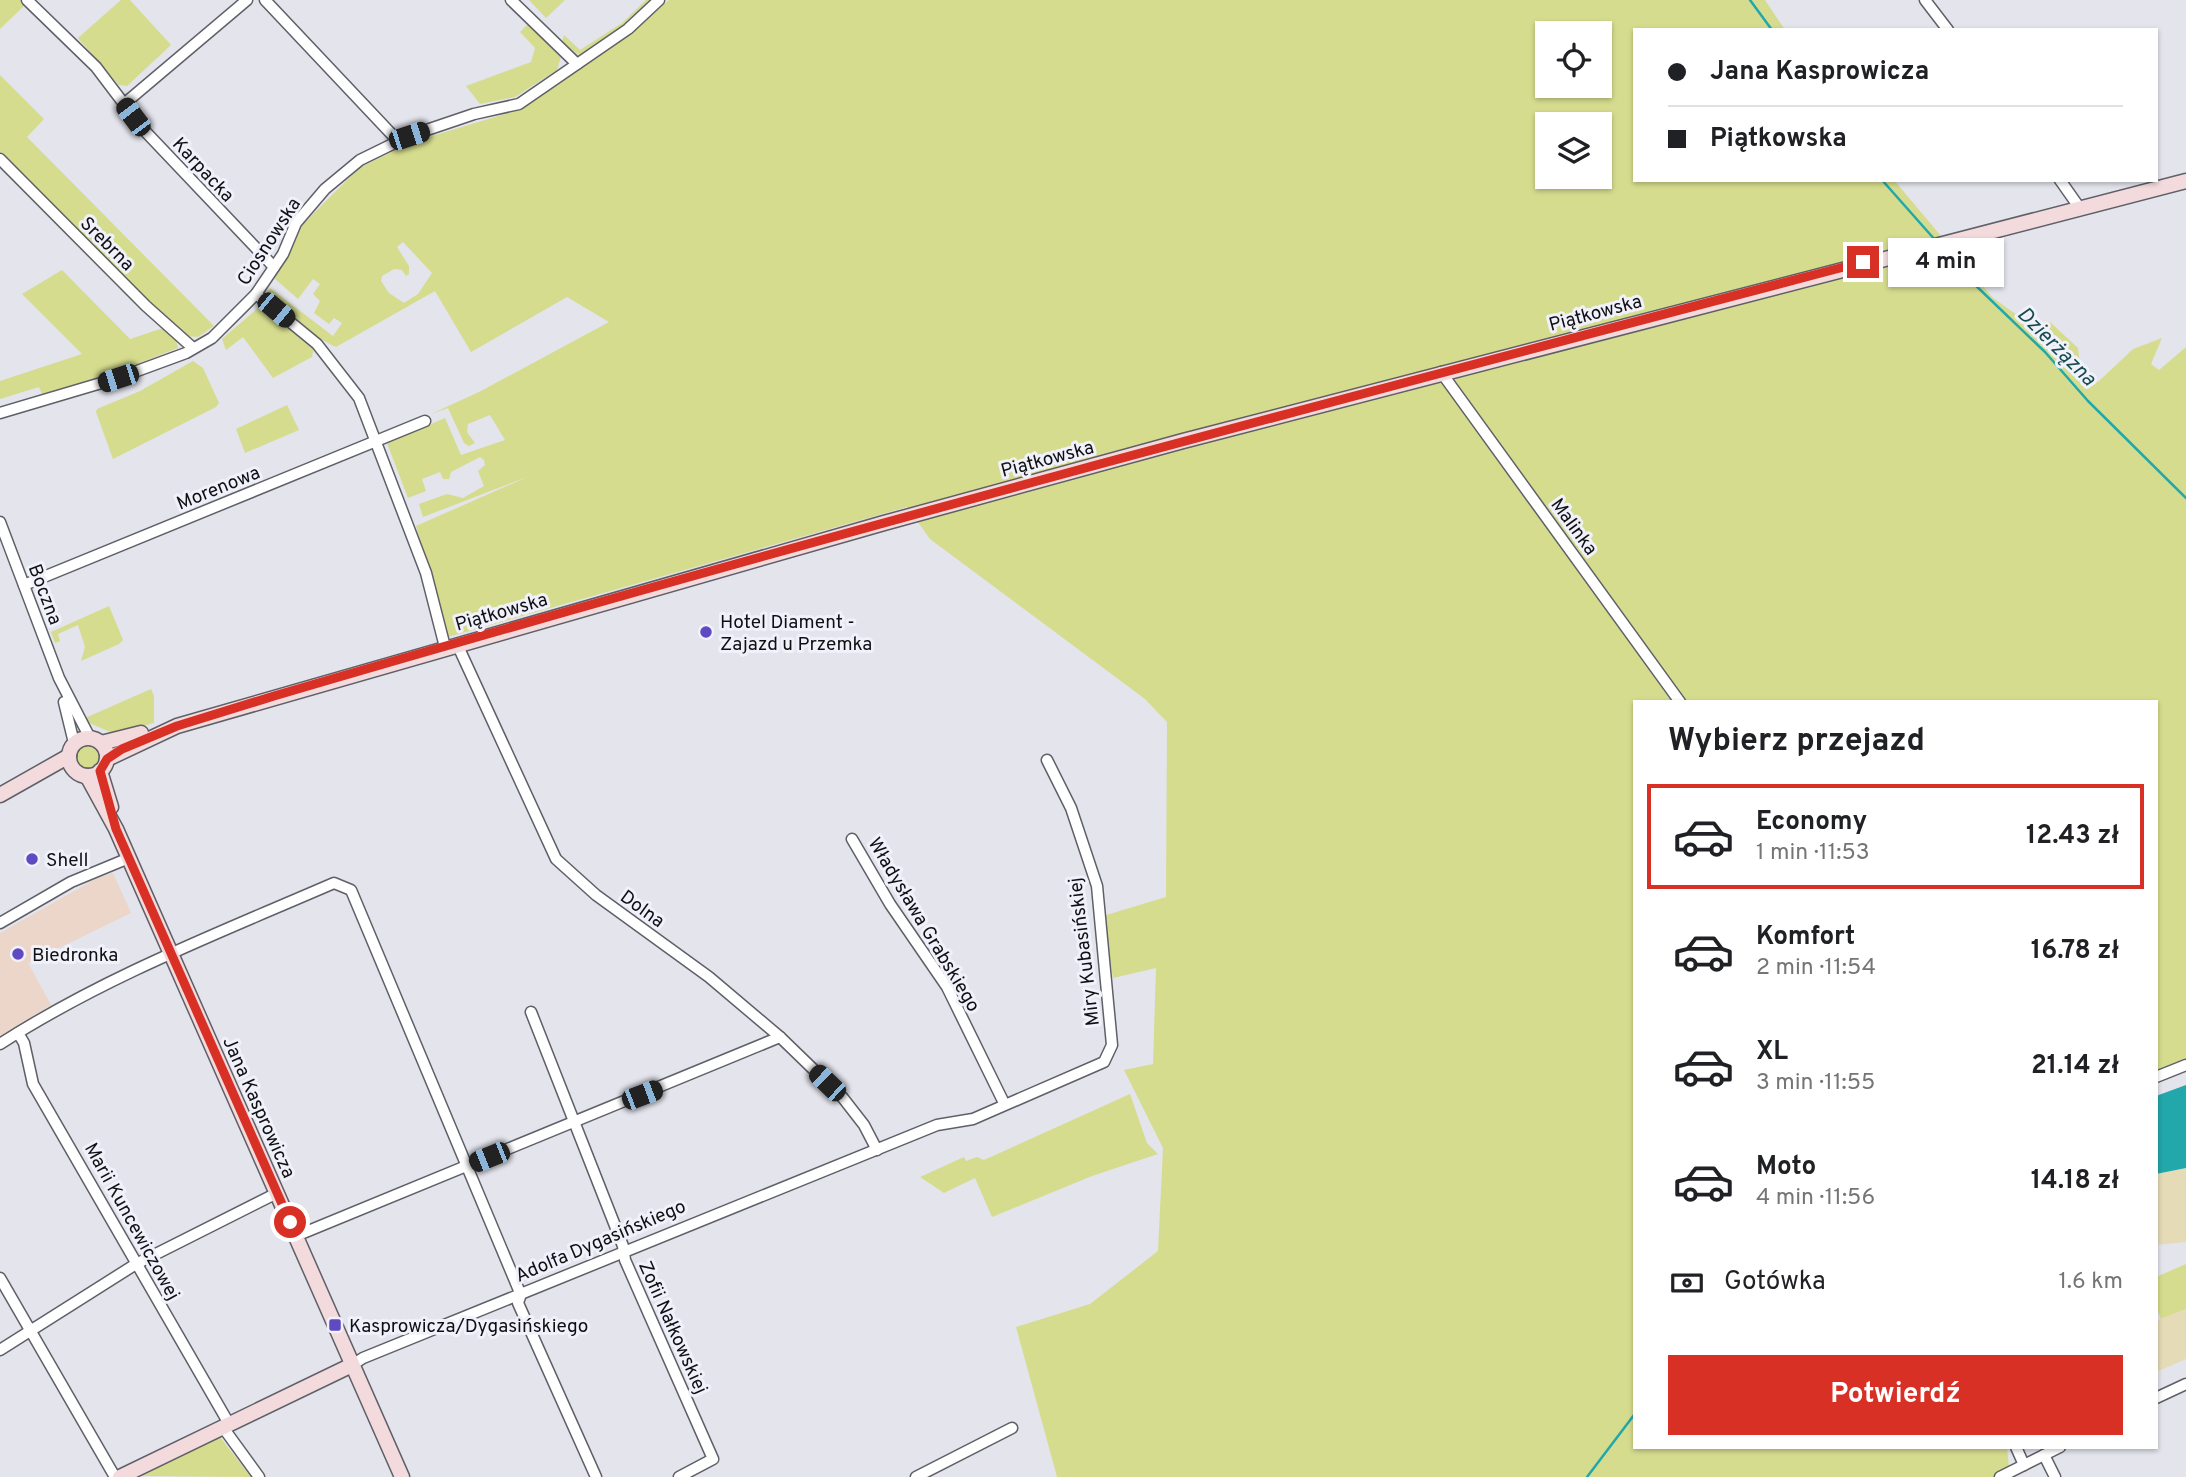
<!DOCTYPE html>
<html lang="pl">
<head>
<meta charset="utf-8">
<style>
  :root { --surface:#fff; --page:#f6f6f6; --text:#202124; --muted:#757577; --line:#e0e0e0; --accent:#d93025 }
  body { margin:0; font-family:Overpass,sans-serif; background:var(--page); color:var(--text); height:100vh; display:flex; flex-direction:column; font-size:26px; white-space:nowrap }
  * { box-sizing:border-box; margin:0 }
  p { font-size:23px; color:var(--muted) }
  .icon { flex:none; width:38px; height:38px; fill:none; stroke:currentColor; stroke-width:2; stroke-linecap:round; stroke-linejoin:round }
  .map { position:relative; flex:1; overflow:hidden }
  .side { position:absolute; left:1633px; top:700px; width:525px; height:749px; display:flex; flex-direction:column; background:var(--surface); border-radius:0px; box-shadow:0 2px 5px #0004 }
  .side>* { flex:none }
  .hud { position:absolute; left:1633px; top:28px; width:525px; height:154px; border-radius:0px; box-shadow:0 2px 5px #0004; display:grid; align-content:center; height:154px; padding:0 35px; background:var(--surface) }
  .fabs { position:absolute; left:1535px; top:21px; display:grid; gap:14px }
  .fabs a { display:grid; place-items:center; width:77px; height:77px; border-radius:0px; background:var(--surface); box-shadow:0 2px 5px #0004; font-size:35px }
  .end { position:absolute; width:32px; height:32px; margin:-16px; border:9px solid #d93025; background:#fff; box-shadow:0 0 0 4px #fff }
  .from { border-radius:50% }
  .bubble { position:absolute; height:49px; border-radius:0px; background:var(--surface); box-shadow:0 2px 5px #0004; font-size:23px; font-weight:700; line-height:49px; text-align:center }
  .car { position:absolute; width:21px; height:42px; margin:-21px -10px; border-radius:9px; box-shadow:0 0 5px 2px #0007; background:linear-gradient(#222 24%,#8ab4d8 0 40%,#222 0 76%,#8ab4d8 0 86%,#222 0) }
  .hud b { display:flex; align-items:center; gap:24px; height:66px; font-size:26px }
  .hud b+b { border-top:2px solid var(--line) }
  .hud i { width:18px; height:18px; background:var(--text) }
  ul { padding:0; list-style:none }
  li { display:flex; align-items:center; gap:21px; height:105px; margin:0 14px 10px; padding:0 21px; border:4px solid transparent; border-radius:0px }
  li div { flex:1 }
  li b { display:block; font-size:26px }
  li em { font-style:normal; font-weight:700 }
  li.active { border-color:var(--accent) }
  li>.icon { width:63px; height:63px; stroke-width:1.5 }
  h2 { padding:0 35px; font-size:32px; line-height:84px }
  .pay { display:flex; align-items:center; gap:18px; height:77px; padding:0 35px; font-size:26px }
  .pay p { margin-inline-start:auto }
  .primary-button { display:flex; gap:14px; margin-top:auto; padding:14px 35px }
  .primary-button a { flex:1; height:80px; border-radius:0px; background:var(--accent); color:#fff; font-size:28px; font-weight:700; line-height:80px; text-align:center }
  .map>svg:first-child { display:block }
  .commercial { fill:#ebd6c9 }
  .green { fill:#d6dc8e; fill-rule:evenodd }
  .sand { fill:#e5dbb6 }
  .water { fill:#22a7ab }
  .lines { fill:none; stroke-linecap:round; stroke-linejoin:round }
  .stream { stroke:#22a7ab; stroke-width:2.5 }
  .street-casing { stroke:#5f6067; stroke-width:13 }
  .secondary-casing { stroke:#5f6067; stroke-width:17 }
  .street { stroke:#fff; stroke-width:10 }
  .secondary { stroke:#f3dadd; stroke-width:14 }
  .route { stroke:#d93025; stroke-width:9 }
  .poi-dot { fill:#5f4ac2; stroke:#f0f1fa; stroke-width:2.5 }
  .labels { text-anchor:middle; stroke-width:6; stroke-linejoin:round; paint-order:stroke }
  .street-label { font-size:19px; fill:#101013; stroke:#f0f1fa }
  .poi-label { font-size:19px; fill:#101013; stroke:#f0f1fa; text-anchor:start }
  .water-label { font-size:21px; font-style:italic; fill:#184c4e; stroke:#f0f1fa }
</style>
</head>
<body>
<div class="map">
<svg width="2186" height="1477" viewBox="0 0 2186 1477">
  <rect width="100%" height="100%" fill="#e3e4ec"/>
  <path class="commercial" d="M113,873l18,40 -103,50 23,42 -51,31v-103l97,-55z"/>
  <g class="green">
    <path d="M0,0h20l5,5 -25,24z"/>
    <path d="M121,0h9l41,45 -44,41 -8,-1 -41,-47z"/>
    <path d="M529,0h36l-19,18z"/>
    <path d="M646,0h6l-28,25 -45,30 -17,-12 2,-8 16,15 42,-27z"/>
    <path d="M669,0h1096l20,30h-151v150h260l99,118 44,31 13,-7 28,26 2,18 18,16 35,-33 29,-11 -11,26 8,6 27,-23v714l-30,12v-371h-522v745h373l3,30h-953l-41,-150 74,-23 68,-53 5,-103 -39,-78 29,-6 3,-96 -43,10 -10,-62 63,-19 1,-175 -22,-23 -215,-160 -23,-32 -459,130 -32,-111 111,-49 -104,40 -4,-13 28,-10 16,4 21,-12 -6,-15 7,-6 -1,-5 -4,-3 -29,15 -2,7h-6l-3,-7 -18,7 4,12 -18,7 -21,-55 58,-25 16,37 44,-15 -15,-25 -22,9 -1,8 8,11 -6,3 -5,-3 -16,-35 -17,6 48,-22 130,-70 -42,-25 -96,55 -36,-61 -99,56c-17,-7 -62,-37 -69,-54l3,-5 63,48 9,-13 -8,-5 -5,6 -15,-11 6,-12 -7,-7 7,-10 -7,-5 -15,20 -24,-21 26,-51 59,-59 53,-26 110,-33 108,-76zM1547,33h53v53h-53zM1547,124h53v53h-53zM403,242l29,31 -14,21 -14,9 -15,-10 -8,-12 1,-5 12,-7 8,1 4,6 3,-2v-8l-12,-19z"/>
    <path d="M528,24l33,33 -4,13 -42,27 -35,7 -14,-18 65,-24 4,-14 -15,-16z"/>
    <path d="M0,75l44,44 -17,18 187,189 -16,11 -12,-1 -36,-32 -150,-152z"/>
    <path d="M62,270l68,69 33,-11 13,12 2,8 -82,32 -54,14 -3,-7 -39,12v-18l82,-27 -60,-60z"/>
    <path d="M258,308l8,1 48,38 -2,10 -39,21 -30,-41 -17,13 -4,-11z"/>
    <path d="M193,361l10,7 16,35 -3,4 -103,52 -17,-47 1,-3 43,-18z"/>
    <path d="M287,405l12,25 -54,23 -9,-24z"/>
    <path d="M109,606l14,34 -4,4 -38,17 4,-14 -7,-22 -20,9 2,7 -5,2 -4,-11z"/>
    <path d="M151,689l3,7v27l-39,11 -28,-12 -2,-4z"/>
    <circle cx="88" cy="757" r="12"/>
    <path d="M1130,1094l17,49 11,11 -66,22 -100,41 -17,-39 -31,15 -24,-16 44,-20 2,4 11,-4 7,3z"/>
    <path d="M2186,1264v45l-25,10 -5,-12v-30z"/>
    <path d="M220,1437l31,40 -113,-1 10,-4z"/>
  </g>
  <g class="sand">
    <path d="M2186,1168v74l-30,3v-71z"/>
    <path d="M2186,1309v50l-30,13v-51z"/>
  </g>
  <path class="water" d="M2186,1085v83l-30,6v-78z"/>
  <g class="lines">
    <g class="stream">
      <path d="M1750,0l22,30"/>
      <path d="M1882,180l54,61"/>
      <path d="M1942,248l28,32 75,72 43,49 98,97"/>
      <path d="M1587,1477l47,-62"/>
    </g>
    <defs>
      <g id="street">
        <path d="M27,0l69,67 47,62 131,138"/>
        <path d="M265,0l133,141"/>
        <path d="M511,0l66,64"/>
        <path d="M1925,0l23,30"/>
        <path d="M124,104l123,-104"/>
        <path d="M0,159l146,147 47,42"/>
        <path d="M2060,180l19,27"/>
        <path d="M256,294l61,50 42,54 67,175 19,74"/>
        <path d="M1441,372l239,330"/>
        <path d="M0,413l118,-35 68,-25 26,-15 44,-44 27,-40 13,-31 29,-34 35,-29 49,-24 65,-22 45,-10 109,-75 31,-29"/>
        <path d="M0,522l59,156 31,60"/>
        <path d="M24,585l401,-164"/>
        <path d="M457,644l99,215 40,36 113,82 71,60 63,61 21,27 13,25"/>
        <path d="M64,702l10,41"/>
        <path d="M852,839l38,65 57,83 57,116"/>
        <path d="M0,923l71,-41 58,-24"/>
        <path d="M531,1012l92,234 2,14 88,199 -34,18"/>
        <path d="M18,1033l6,10 9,41 195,338"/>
        <path d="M0,1044c104,-67 221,-112 334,-161l17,7 167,398 3,6 -3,9 78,174"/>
        <path d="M2156,1077l30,-12"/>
        <path d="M296,1236l484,-199"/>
        <path d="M0,1278l115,199"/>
        <path d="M0,1350l136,-86 141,-71"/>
        <path d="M352,1365l11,-7 574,-233 36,-6 131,-57 8,-17 -15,-159 -26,-78 -24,-48"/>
        <path d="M2156,1398l30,-14"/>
        <path d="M222,1426l37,51"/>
        <path d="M2016,1447l8,18"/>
        <path d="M2044,1455l11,22"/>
        <path d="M916,1477l96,-49"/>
        <path d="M2000,1477l60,-30"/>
      </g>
      <g id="secondary">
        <circle cx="88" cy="757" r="19"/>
        <path d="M101,743l40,-10"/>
        <path d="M107,759l70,-33 707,-203 299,-82 1003,-260"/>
        <path d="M100,771l11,36"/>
        <path d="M87,776l29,53 286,648"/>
        <path d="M0,795l69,-39"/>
        <path d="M120,1477l232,-112"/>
      </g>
    </defs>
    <use href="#street" class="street-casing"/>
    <use href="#secondary" class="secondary-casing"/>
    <use href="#street" class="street"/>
    <use href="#secondary" class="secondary"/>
  </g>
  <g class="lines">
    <path class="route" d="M290,1222l-174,-393 -16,-58 7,-12 15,-10 55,-23 97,-30c527,-155 1058,-295 1589,-434"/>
  </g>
  <g class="poi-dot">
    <circle cx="706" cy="632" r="7"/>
    <circle cx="32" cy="859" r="7"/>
    <circle cx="18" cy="954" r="7"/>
    <rect x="328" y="1318" width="14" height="14" rx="3.5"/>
  </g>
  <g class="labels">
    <g class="street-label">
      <text transform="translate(204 169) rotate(47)" y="7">Karpacka</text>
      <text transform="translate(268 241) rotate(-57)" y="7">Ciosnowska</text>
      <text transform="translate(108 243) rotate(45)" y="7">Srebrna</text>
      <text transform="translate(1595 312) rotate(-15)" y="7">Piątkowska</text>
      <text transform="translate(1047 458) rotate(-15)" y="7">Piątkowska</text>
      <text transform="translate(218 487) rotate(-22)" y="7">Morenowa</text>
      <text transform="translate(1575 526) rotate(54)" y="7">Malinka</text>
      <text transform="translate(46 594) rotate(69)" y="7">Boczna</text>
      <text transform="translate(501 611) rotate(-16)" y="7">Piątkowska</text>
      <text transform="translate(643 908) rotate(36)" y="7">Dolna</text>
      <text transform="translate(925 924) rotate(59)" y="7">Władysława Grabskiego</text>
      <text transform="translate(1083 952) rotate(-97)" y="7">Miry Kubasińskiej</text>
      <text transform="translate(260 1107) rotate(66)" y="7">Jana Kasprowicza</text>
      <text transform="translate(133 1221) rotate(61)" y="7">Marii Kuncewiczowej</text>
      <text transform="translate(600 1240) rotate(-23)" y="7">Adolfa Dygasińskiego</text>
      <text transform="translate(674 1327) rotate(66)" y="7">Zofii Nałkowskiej</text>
    </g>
    <g class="poi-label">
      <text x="720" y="628">Hotel Diament -<tspan x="720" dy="22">Zajazd u Przemka</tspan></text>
      <text x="46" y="866">Shell</text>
      <text x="32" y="961">Biedronka</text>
      <text x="349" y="1332">Kasprowicza/Dygasińskiego</text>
    </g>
    <g class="water-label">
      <text transform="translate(2057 346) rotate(45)" y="7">Dzierżązna</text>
    </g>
  </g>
</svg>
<div class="fabs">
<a><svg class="icon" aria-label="locate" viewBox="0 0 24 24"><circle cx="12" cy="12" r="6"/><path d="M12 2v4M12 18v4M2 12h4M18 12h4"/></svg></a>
<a><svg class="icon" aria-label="layers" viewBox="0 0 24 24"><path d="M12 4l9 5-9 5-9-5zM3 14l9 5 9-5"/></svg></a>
</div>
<i class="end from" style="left:290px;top:1222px"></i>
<i class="end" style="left:1863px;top:262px"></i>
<div class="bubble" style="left:1888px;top:238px;width:116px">4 min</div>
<i class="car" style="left:133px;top:117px;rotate:323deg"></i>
<i class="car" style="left:409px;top:136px;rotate:72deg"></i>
<i class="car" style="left:276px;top:310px;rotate:130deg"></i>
<i class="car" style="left:118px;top:378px;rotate:252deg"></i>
<i class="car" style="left:827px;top:1083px;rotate:314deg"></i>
<i class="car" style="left:642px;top:1095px;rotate:69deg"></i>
<i class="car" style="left:489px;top:1157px;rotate:248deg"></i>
<div class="hud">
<b><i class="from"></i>Jana Kasprowicza</b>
<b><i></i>Piątkowska</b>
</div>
<section class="side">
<h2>Wybierz przejazd</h2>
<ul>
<li class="active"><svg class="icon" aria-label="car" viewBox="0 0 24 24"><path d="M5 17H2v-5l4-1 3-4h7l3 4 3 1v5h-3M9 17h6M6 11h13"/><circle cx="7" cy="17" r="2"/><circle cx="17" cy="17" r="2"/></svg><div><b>Economy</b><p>1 min · 11:53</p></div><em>12.43 zł</em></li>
<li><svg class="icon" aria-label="car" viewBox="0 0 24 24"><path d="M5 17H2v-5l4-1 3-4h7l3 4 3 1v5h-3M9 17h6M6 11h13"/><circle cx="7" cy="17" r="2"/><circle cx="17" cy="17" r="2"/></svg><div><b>Komfort</b><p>2 min · 11:54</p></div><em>16.78 zł</em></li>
<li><svg class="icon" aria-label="car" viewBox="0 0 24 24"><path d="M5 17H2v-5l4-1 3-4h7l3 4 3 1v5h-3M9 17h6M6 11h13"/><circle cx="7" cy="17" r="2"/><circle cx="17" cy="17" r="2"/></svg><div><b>XL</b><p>3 min · 11:55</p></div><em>21.14 zł</em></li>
<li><svg class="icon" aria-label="car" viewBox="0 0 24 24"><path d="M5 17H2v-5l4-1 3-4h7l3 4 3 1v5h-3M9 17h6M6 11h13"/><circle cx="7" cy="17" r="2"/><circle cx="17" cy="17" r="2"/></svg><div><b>Moto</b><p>4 min · 11:56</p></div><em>14.18 zł</em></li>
</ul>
<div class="pay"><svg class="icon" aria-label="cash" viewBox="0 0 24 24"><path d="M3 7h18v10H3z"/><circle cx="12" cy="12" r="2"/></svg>Gotówka<p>1.6 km</p></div>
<div class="primary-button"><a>Potwierdź</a></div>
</section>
</div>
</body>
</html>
